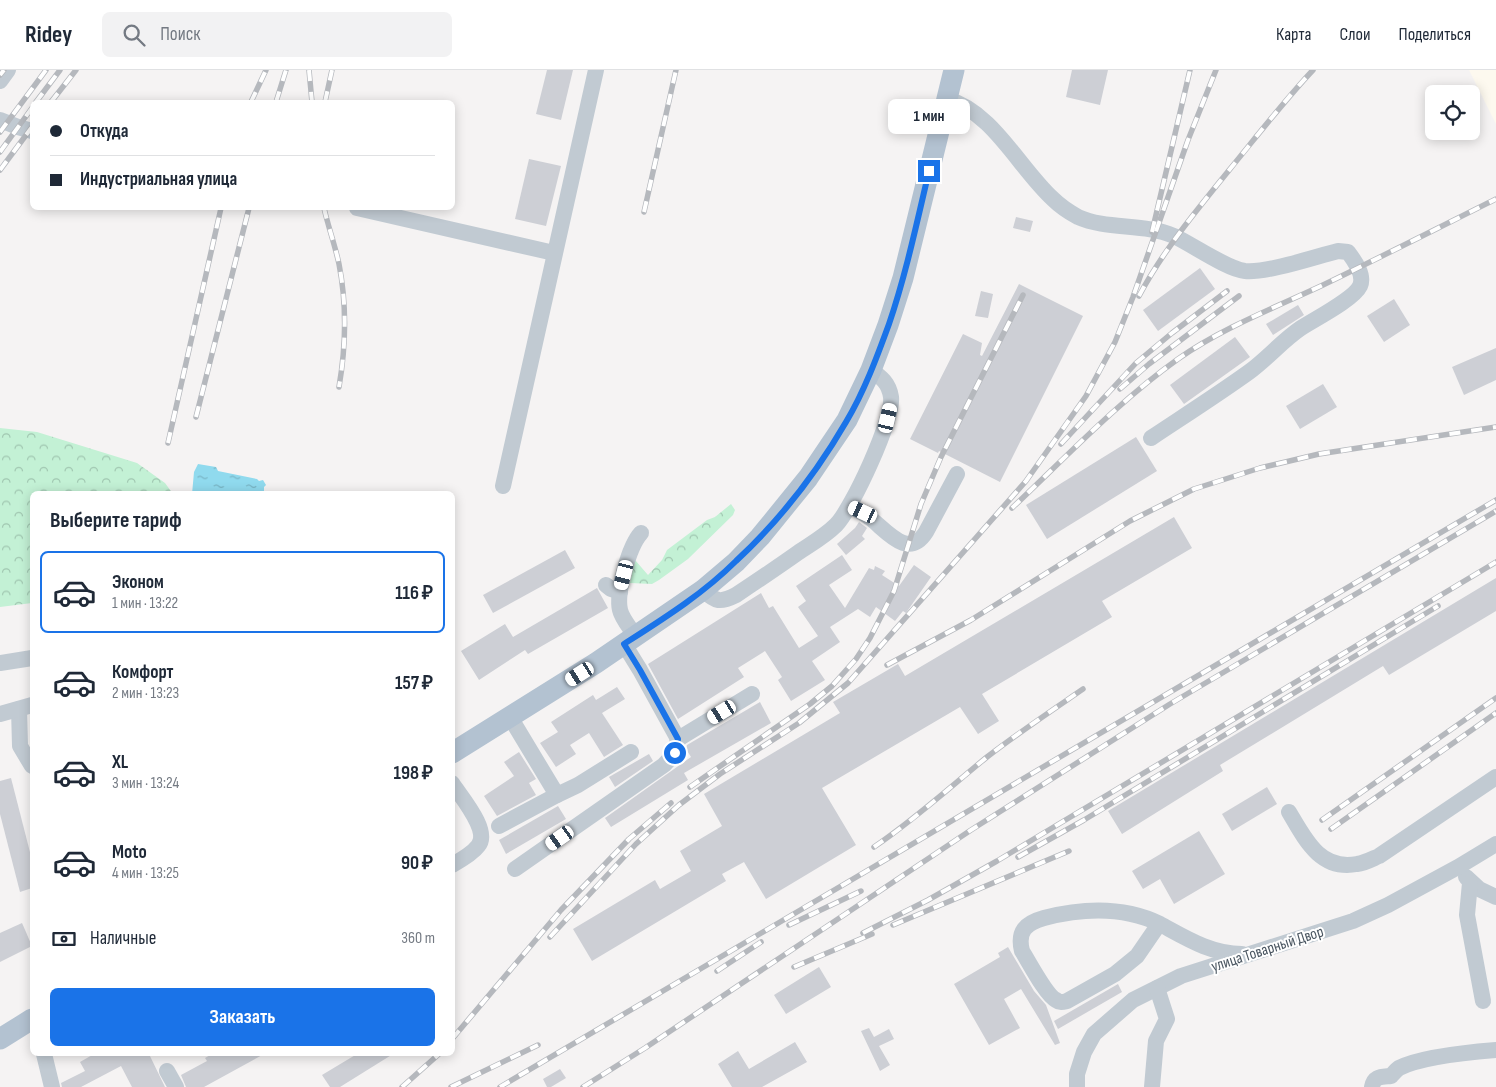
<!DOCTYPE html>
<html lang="ru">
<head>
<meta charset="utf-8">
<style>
  :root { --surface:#fff; --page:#f2f2f3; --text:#1f2937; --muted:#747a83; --line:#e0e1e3; --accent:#1a73e8 }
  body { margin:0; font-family:"Sofia Sans Condensed",sans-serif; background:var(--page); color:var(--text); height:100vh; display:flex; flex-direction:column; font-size:19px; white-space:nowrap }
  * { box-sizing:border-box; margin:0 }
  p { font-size:16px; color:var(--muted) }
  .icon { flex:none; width:28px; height:28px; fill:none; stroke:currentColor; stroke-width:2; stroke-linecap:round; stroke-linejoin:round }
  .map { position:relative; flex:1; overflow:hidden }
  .panel { position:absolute; left:30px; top:421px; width:425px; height:565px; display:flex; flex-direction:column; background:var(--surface); border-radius:8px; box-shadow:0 2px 12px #0003 }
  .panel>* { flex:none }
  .banner { position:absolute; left:30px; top:30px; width:425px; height:110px; border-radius:8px; box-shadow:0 2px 12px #0003; display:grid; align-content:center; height:110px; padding:0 20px; background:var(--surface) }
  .buttons { position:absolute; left:1425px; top:15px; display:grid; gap:10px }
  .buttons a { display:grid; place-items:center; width:55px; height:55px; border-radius:8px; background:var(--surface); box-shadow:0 2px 12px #0003; font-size:25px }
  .end { position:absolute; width:22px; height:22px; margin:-11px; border:6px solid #1a73e8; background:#fff; box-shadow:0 0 0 2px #fff }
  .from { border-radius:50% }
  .bubble { position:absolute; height:35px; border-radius:8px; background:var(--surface); box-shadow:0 2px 12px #0003; font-size:16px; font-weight:700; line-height:35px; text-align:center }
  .car { position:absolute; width:15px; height:30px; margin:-15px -8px; border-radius:6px; box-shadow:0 0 4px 1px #0007; background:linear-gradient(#fff 24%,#345 0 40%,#fff 0 76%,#345 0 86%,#fff 0) }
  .banner b { display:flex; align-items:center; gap:18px; height:48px; font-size:19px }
  .banner b+b { border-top:1px solid var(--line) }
  .banner i { width:12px; height:12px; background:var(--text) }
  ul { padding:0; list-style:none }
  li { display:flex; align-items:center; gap:15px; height:82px; margin:0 10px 8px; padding:0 10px; border:2px solid transparent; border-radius:8px }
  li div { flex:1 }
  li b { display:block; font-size:19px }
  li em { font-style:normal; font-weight:700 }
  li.current { border-color:var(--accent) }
  li>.icon { width:45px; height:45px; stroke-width:1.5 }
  h2 { padding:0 20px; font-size:22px; line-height:60px }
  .pay { display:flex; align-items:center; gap:12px; height:55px; padding:0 20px; font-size:19px }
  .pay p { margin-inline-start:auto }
  .button { display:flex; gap:10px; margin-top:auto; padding:10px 20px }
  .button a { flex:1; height:58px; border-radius:8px; background:var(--accent); color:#fff; font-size:20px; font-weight:700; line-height:58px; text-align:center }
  header { display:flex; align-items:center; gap:30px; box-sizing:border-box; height:70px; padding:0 25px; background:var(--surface); border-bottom:1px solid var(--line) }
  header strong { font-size:24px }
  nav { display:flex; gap:28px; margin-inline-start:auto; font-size:18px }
  .search { width:350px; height:45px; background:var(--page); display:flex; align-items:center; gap:12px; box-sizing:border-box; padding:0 18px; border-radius:8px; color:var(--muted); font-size:19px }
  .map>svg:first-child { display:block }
  .commercial { fill:#fdf9ef }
  .forest { fill:url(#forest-crowns) }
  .water { fill:url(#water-ripples) }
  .building { fill:#cdcfd5 }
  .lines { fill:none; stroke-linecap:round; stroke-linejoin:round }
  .minor { stroke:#c1cad2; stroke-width:16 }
  .major { stroke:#b3c2d1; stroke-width:21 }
  .rail-casing { stroke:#b5b8bd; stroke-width:5.5 }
  .rail { stroke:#fff; stroke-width:4; stroke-dasharray:11; stroke-linecap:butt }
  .route { stroke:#1a73e8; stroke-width:6 }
  .labels { text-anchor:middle; stroke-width:4; stroke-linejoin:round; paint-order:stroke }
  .street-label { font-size:16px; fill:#4a5661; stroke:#fff }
</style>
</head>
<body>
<header>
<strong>Ridey</strong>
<div class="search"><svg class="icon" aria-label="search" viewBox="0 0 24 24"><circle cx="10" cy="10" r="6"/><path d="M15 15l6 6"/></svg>Поиск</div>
<nav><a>Карта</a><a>Слои</a><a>Поделиться</a></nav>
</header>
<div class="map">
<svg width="1496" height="1017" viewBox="0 0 1496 1017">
  <defs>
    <pattern id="forest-crowns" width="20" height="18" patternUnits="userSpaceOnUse" patternTransform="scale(1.25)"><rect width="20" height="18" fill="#c3f1d5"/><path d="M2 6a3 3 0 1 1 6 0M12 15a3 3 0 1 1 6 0" fill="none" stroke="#a0c6b0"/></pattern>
    <pattern id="water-ripples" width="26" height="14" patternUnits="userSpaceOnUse" patternTransform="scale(1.25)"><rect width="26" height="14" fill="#90daee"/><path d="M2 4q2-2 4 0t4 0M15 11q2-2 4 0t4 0" fill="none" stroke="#78b4c4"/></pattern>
  </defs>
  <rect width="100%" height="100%" fill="#f5f3f3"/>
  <path class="commercial" d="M1469,0h27v54z"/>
  <g class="forest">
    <path d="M0,358l37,4 100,31 28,20 8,11h-141v109l-32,4z"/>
    <path d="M731,434l4,6 -2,5 -45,44 -29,21 -7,4 -22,-1 5,-23 13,15 14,-15 5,-10 40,-30 8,-3z"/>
  </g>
  <path class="water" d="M198,394l18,3 2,4 39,8 2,2 4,-1 3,5 -2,2v7h-72l2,-22z"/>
  <g class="building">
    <path d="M547,0h26l-12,50 -25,-6z"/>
    <path d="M1072,0h36l-8,35 -34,-8z"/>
    <path d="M529,89l32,7 -15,60 -31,-7z"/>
    <path d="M1016,147l17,4 -3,11 -17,-4z"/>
    <path d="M1200,198l15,21 -57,42 -15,-21z"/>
    <path d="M1019,214l64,32 -83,166 -61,-31 -1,2 -28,-14 53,-105 19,9 -2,12 2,1z"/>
    <path d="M981,221l12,3 -5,24 -13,-2z"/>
    <path d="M1394,229l16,26 -26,17 -17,-26z"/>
    <path d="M1298,235l6,10 -31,20 -7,-11z"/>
    <path d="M1235,267l15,20 -66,47 -14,-19z"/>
    <path d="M1496,278v32l-32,15 -12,-28z"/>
    <path d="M1323,314l14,23 -37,22 -14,-23z"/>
    <path d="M1136,367l21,34 -110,68 -21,-34z"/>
    <path d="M1174,447l18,31 -90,53 10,16 -130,77 17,27 -21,13 -18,-27 -138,81 34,57 -90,54 -22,-37 -22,12 4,7 -134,80 -19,-32 82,-49 5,9 31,-18 -11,-20 42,-25 -18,-32 136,-81 -7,-11 65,-38 7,12z"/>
    <path d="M859,452l8,6 -5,8 3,3 -19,16 -9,-11 18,-16z"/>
    <path d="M565,480l10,18 -82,45 -10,-18z"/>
    <path d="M842,485l10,15 -23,15 16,23 24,-40 5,2 1,-4 10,5 -3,4 17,11 15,-21 17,12 -25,36 -3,-2 -8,10 -19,-14 -6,10 -12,-8 -28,18 10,15 -28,19 13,19 -34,21 -13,-21 4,-3 -17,-26 -27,17 6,9 -66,42 -30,-55 113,-71 8,15 4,-2 26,42 19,-12 -20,-29 8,-6 -10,-15z"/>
    <path d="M1496,508v33l-107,64 -6,-9 -163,99 3,6 -101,63 -14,-23z"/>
    <path d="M597,518l11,20 -80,46 -3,-4 -46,30 -18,-29 44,-27 8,13z"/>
    <path d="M617,617l8,12 -23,14 21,32 -19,12 -15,-24 -19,12 6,9 -20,13 -16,-24 18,-11 -7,-10 42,-27 3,5z"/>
    <path d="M760,632l11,21 -87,50 4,7 -77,47 -6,-9 86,-61 -5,-8 1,-4z"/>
    <path d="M519,682l17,27 -7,4 7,12 -39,21 -13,-20 30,-20 -10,-14z"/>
    <path d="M649,684l4,7 -38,26 -6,-10z"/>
    <path d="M11,708l21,82v28l-12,4 -20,-78v-33z"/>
    <path d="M1267,717l10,17 -45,27 -10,-17z"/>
    <path d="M558,736l8,13 -60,35 -7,-14z"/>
    <path d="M1199,761l26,43 -51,30 -14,-25 -17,10 -11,-18z"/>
    <path d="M22,853l10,23 -32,16v-29z"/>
    <path d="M1008,877l26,44 12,14 14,38 -5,2 -34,-56 -17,10 16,29 -31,17 -35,-61 46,-27 -2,-4z"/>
    <path d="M819,897l12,20 -45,27 -12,-19z"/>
    <path d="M1118,914l4,8 -64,37 -4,-8z"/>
    <path d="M869,958l5,9 15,-8 5,10 -15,7 11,19 -10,6 -19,-40z"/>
    <path d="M795,972l12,20 -45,25h-30l-14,-23 20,-13 11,18z"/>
    <path d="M94,984h55l16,33h-33l-11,-21 -40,21h-19l-1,-4 24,-12 -5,-9z"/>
    <path d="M212,984h52l-60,33h-18l-5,-12 26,-14 -2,-3z"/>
    <path d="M357,984h36l-53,33h-10l-8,-12z"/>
    <path d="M560,999l6,9 -15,9h-4l-4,-8z"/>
  </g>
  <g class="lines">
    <g class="minor">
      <path d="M0,11l8,-11"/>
      <path d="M947,29c46,13 72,69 106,100 7,7 16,13 25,18 29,13 66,6 96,19 19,9 53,33 71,35 23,2 69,-14 93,-20l10,1c6,8 17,23 12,34 -6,13 -45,33 -59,42 -18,12 -33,30 -52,44 -32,23 -65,44 -98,66"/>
      <path d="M0,50l18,7 14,4"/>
      <path d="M357,138l197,45"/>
      <path d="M503,416l93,-416"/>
      <path d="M850,436c7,4 14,7 20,12 17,13 38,42 56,14l31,-58"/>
      <path d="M606,515l5,4 9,3"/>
      <path d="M703,520c13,12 17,13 33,5 21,-14 42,-28 63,-43 12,-8 26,-16 37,-27 16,-16 58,-107 55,-128 -2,-14 -10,-20 -20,-27"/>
      <path d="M636,567c-5,-8 -14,-18 -16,-27 -4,-17 9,-64 21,-77"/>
      <path d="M624,574l16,26 38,69 74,-45"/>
      <path d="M0,593l32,-5"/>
      <path d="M19,639l1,37 12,20"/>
      <path d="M0,644l32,-9"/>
      <path d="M452,713c9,14 39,48 26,63 -6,8 -17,14 -26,19"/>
      <path d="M557,725l21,-10 53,-33"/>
      <path d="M1289,742c16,27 31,59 68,52 8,-1 15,-5 22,-8l117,-79"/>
      <path d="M499,756l58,-31 -47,-78"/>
      <path d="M515,799l149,-104 11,-12 3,-14"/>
      <path d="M1466,807l13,12 17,8"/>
      <path d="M1470,813l-3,32 16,86"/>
      <path d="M1159,854l-22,32 -22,18 -48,27c-4,1 -7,2 -11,-1 -10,-5 -27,-38 -34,-49 -5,-20 4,-28 22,-33 39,-10 79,-12 116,6 26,14 51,30 82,30"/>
      <path d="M44,984l8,33"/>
      <path d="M167,1001l9,16"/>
      <path d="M1077,1017v-13l7,-22 10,-18 39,-34 48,-24 172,-55 35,-16 70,-38 38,-23"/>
      <path d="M1152,1017l4,-46 11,-22 -10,-31"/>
      <path d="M1372,1017c2,-11 9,-10 19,-11 2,-2 5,-6 8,-8 22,-11 72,-16 97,-18"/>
    </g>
    <g class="major">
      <path d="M452,683l144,-90 107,-73 33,-28 24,-25 48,-59 39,-58 24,-50 17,-45 15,-47 51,-208"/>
      <path d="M0,969l32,-20"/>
    </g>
    <defs>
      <g id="rail">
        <path d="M309,0l3,32"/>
        <path d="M0,5l4,-5"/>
        <path d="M36,32l24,-32"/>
        <path d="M51,32l25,-32"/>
        <path d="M251,32l15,-32"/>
        <path d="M276,32l10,-32"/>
        <path d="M325,32l7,-32"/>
        <path d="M0,62l46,-62"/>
        <path d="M0,82l32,-44"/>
        <path d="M0,100l32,-43"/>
        <path d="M324,138c4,18 11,37 15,56 8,41 7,82 0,123"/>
        <path d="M644,142l32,-142"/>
        <path d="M1152,162l38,-162"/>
        <path d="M1139,226c25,-47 58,-86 91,-127 27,-33 54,-68 83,-99"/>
        <path d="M1120,319l29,-25 90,-68"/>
        <path d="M196,347l53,-209"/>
        <path d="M168,373l53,-235"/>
        <path d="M1061,374l75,-81 36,-30 55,-42"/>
        <path d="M1012,438c53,-50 107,-107 166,-149 44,-31 96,-51 145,-74 58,-28 115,-57 173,-86"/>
        <path d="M887,595l84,-45 159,-99 64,-32 66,-21 59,-14 177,-27"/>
        <path d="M690,717l120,-83 22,-18 24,-27 14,-21 24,-47 27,-87 20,-47 82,-162"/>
        <path d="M1322,750l174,-122"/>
        <path d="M1331,759l165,-116"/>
        <path d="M874,777c40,-27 75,-59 113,-90 31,-24 64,-46 96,-68"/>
        <path d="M1018,787l66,-37 354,-214"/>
        <path d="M789,855l72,-34"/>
        <path d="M893,855l176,-74"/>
        <path d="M863,863l65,-33 69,-39 499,-299"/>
        <path d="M550,867l86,-93 43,-39 41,-31 79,-51 49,-40 178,-202 60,-85 29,-54 18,-45 55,-157 28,-70"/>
        <path d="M794,897l78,-33"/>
        <path d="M717,901l44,-29"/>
        <path d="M452,969l109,-129 68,-71 42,-36"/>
        <path d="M402,1017l37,-33"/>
        <path d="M451,1017l87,-42"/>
        <path d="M500,1017l996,-587"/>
        <path d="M583,1017l62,-39 326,-218 199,-126 326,-193"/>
      </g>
    </defs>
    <use href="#rail" class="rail-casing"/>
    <use href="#rail" class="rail"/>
  </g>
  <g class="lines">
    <path class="route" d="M675,683l3,-14 -38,-69 -16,-26c39,-25 79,-50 112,-83 43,-40 81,-89 110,-139 18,-30 31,-65 43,-98 17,-50 28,-102 40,-153"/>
  </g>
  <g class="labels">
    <g class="street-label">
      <text transform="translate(1267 878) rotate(-18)" y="6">улица Товарный Двор</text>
    </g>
  </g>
</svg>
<div class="buttons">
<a><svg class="icon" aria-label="locate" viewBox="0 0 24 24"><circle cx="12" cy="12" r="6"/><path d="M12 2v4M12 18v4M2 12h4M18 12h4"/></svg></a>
</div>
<i class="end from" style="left:675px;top:683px"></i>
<i class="end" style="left:929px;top:101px"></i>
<div class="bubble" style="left:888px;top:29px;width:82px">1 мин</div>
<i class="car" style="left:888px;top:348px;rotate:13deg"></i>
<i class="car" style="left:863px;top:442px;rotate:295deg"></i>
<i class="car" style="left:624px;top:505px;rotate:194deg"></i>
<i class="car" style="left:580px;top:604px;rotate:238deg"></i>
<i class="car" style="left:722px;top:642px;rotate:239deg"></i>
<i class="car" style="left:560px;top:768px;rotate:235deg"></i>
<div class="banner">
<b><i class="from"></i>Откуда</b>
<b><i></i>Индустриальная улица</b>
</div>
<section class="panel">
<h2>Выберите тариф</h2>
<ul>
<li class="current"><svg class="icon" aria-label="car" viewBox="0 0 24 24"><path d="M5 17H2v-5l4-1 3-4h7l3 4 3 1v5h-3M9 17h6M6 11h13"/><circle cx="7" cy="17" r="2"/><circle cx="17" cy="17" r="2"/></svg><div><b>Эконом</b><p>1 мин · 13:22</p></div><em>116 ₽</em></li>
<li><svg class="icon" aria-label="car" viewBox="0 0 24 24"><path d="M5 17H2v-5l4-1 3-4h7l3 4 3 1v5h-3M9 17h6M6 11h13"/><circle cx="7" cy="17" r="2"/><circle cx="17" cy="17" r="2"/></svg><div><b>Комфорт</b><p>2 мин · 13:23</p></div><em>157 ₽</em></li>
<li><svg class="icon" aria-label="car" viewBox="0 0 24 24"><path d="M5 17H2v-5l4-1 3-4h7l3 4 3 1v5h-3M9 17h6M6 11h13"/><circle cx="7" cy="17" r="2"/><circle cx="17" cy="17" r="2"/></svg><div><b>XL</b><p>3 мин · 13:24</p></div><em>198 ₽</em></li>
<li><svg class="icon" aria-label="car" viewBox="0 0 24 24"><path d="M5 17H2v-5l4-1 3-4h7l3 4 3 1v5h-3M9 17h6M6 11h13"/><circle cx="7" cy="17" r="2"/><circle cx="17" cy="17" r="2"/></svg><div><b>Moto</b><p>4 мин · 13:25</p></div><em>90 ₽</em></li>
</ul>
<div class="pay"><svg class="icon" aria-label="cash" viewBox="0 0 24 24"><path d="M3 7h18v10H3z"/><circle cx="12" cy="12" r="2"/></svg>Наличные<p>360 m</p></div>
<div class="button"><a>Заказать</a></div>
</section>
</div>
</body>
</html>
